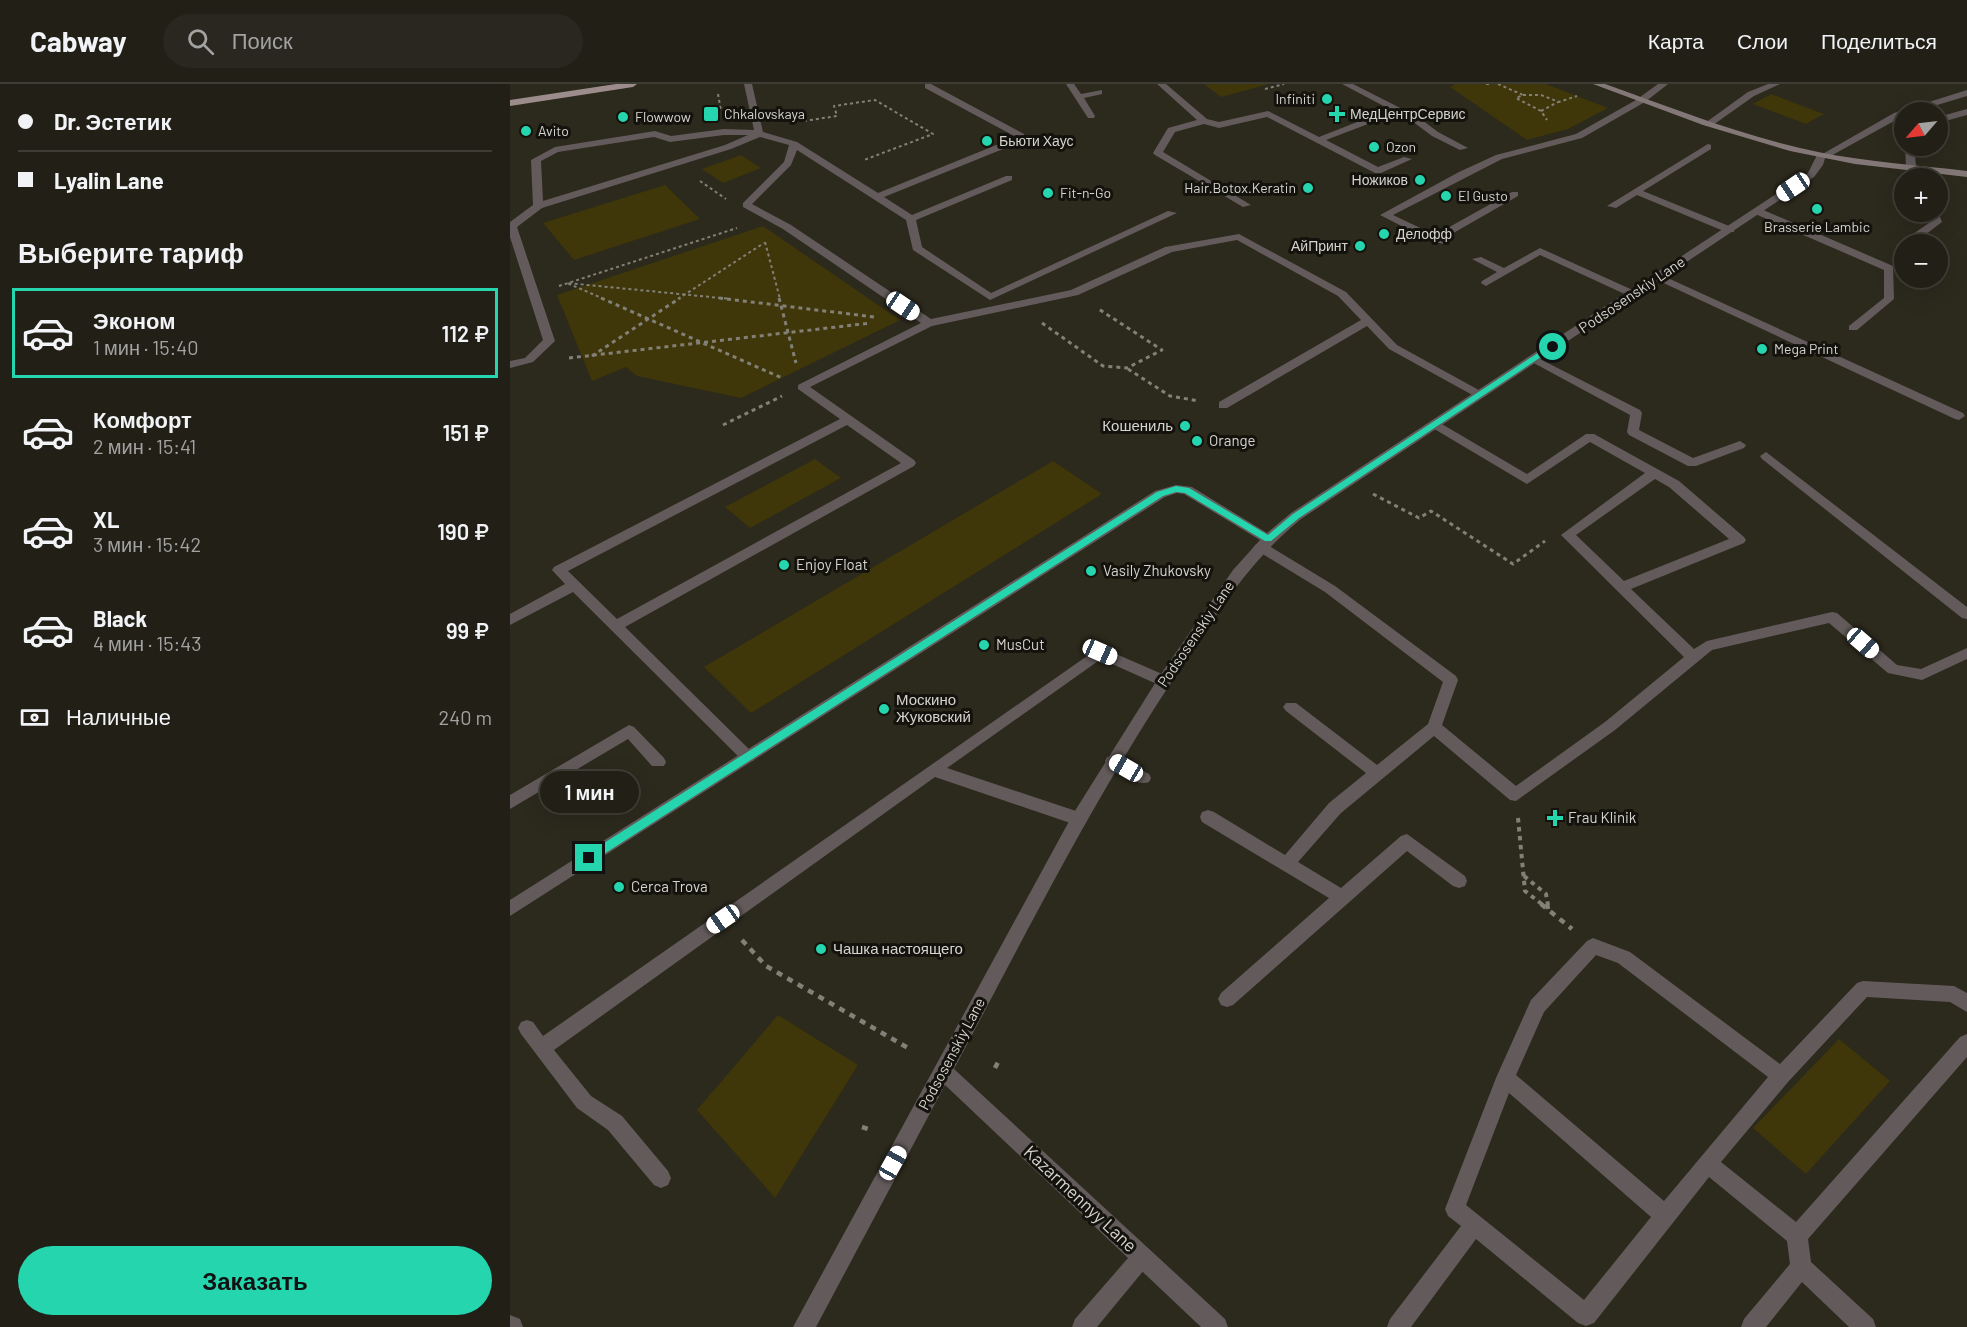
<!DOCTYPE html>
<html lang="ru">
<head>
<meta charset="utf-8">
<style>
  :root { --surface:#211f16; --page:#29271f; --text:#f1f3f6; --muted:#a2a2a1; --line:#3e3d35; --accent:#25d5ae }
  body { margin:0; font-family:Barlow,sans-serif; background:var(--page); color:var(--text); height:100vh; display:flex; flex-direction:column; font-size:22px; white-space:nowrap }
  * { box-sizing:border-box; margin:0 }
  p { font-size:20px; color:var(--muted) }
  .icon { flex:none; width:33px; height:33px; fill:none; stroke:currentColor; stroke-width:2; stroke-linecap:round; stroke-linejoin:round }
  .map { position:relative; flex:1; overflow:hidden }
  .details { display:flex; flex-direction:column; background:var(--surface); width:510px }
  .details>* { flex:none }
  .top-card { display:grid; align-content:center; height:132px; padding:0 18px; background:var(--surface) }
  .needle { width:39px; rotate:242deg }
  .fabs { position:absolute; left:1384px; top:18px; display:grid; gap:12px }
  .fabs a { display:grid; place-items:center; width:54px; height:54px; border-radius:50%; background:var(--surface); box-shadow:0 6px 24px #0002,0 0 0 2px var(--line); font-size:30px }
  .end { position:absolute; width:27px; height:27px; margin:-14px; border:8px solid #25d5ae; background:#111; box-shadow:0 0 0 3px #111 }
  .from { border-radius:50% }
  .bubble { position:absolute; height:42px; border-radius:21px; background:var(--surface); box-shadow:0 6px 24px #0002,0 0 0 2px var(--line); font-size:20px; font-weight:600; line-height:42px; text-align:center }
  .car { position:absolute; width:18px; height:36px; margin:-18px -9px; border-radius:8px; box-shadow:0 0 4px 2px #0007; background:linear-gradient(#fff 24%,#345 0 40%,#fff 0 76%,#345 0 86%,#fff 0) }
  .top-card b { display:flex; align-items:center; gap:21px; height:57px; font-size:22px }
  .top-card b+b { border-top:2px solid var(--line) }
  .top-card i { width:15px; height:15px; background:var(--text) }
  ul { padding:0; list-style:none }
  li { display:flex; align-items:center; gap:18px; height:90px; margin:0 12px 9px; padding:0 6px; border:3px solid transparent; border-radius:0px }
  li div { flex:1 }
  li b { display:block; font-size:22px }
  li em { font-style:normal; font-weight:600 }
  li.current { border-color:var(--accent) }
  li>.icon { width:54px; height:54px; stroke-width:1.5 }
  h2 { padding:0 18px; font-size:27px; line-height:72px }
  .pay { display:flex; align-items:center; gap:15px; height:66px; padding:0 18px; font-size:22px }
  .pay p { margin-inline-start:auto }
  .action { display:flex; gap:12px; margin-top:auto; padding:12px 18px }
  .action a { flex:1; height:69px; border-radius:36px; background:var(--accent); color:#111; font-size:24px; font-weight:600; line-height:69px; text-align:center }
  header { display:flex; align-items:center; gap:36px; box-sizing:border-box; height:84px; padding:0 30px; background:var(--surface); border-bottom:2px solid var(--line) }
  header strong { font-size:28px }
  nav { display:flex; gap:33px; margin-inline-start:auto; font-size:21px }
  .search { width:420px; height:54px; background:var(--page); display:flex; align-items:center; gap:15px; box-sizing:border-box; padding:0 21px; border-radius:33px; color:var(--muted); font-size:22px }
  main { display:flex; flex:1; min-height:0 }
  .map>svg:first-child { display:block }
  .green { fill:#3f3609 }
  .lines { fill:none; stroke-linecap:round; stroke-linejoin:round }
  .path-far3 { stroke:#838077; stroke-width:2; stroke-dasharray:3 3; stroke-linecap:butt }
  .path-far2 { stroke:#838077; stroke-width:3; stroke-dasharray:4 4; stroke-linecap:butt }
  .path-far1 { stroke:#838077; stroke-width:4; stroke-dasharray:4.5 4.5; stroke-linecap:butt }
  .path { stroke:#838077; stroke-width:4.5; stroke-dasharray:6 6; stroke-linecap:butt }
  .lane { fill:#635b5b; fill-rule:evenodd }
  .street { fill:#635b5b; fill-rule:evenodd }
  .secondary { fill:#837877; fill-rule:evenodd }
  .primary { fill:#9c8d8c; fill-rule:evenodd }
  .route { fill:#25d5ae }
  .poi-dot { fill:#25d5ae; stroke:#13120c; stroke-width:2 }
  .labels { text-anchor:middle; stroke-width:6; stroke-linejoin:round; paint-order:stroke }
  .far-poi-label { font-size:14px; fill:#d6d4cd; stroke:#13120c; text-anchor:start }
  .street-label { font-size:15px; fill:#d6d4cd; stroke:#13120c }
  .poi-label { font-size:15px; fill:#d6d4cd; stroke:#13120c; text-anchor:start }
  .near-street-label { font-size:18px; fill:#d6d4cd; stroke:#13120c }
</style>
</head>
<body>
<header>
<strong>Cabway</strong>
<div class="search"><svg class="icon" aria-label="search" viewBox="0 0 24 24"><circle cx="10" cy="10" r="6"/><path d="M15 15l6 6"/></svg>Поиск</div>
<nav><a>Карта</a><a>Слои</a><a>Поделиться</a></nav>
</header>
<main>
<section class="details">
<div class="top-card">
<b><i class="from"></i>Dr. Эстетик</b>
<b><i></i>Lyalin Lane</b>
</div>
<h2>Выберите тариф</h2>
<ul>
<li class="current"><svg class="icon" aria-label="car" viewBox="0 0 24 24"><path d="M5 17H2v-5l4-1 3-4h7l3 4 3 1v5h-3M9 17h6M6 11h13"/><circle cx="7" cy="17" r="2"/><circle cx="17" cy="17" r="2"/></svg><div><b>Эконом</b><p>1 мин · 15:40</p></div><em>112 ₽</em></li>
<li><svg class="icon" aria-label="car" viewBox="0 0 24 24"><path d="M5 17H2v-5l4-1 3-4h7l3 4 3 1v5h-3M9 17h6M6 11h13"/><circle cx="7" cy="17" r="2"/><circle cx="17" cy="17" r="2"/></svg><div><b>Комфорт</b><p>2 мин · 15:41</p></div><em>151 ₽</em></li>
<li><svg class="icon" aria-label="car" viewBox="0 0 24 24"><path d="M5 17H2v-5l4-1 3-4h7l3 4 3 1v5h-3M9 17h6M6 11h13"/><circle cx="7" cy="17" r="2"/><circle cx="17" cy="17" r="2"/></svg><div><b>XL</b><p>3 мин · 15:42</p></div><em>190 ₽</em></li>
<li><svg class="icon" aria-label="car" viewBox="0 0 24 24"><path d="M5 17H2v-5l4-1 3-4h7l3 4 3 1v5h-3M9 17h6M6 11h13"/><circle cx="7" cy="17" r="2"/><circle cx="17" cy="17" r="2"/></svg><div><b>Black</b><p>4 мин · 15:43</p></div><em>99 ₽</em></li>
</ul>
<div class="pay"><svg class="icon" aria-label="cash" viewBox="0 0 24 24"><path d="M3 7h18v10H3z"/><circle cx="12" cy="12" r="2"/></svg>Наличные<p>240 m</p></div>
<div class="action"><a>Заказать</a></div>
</section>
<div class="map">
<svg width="1457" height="1243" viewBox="0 0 1457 1243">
  <rect width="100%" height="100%" fill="#2c291d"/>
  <g class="green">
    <path d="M694,0h65l-48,13z"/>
    <path d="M945,0h91l62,24 -40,21 -41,11 -77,-53z"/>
    <path d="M1261,10l53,20 -18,10 -53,-20z"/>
    <path d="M231,71l20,13 -38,15 -21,-14z"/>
    <path d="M155,101l35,34 -126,41 -31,-37z"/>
    <path d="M253,142l137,94 -159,78 -104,-22 -11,-9 -34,14 -35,-86z"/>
    <path d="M305,375l26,19 -91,50 -25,-21z"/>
    <path d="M543,377l49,33 -351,219 -47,-46z"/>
    <path d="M268,931l80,50 -83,133 -78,-88z"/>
    <path d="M1329,955l51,42 -84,93 -53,-46z"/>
  </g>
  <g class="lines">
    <g class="path-far3">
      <path d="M976,0h5"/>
      <path d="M988,0l25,11 -7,3 25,13 6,9"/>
      <path d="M755,5l19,-5"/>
      <path d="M208,10l3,17"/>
      <path d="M1013,11h18l18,7 18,-6"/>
      <path d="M1031,27l17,-9"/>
      <path d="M294,37l33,-5 -3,-10 41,-6 58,34 -69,26"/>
      <path d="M190,97l26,18"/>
      <path d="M255,158l15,57"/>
      <path d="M49,202l178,-58"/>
      <path d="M94,215l-37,-16 164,16"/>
      <path d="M168,215l86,-56"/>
    </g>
    <g class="path-far2">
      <path d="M91,214l181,80"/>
      <path d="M209,214l155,19"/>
      <path d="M269,214l17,65"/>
      <path d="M532,239l61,43 24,2 35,-18 -65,-42"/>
      <path d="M82,272l88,-58"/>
      <path d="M59,274l302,-35"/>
      <path d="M618,285l42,27 29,5"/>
      <path d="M213,341l59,-29"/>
      <path d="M863,410l46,24 12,-7 82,53 32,-23"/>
    </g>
    <g class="path-far1">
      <path d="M1008,734l7,73 18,14"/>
      <path d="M1014,792l22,18 2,11"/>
    </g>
    <g class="path">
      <path d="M1031,820l31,25"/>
      <path d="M1037,820l1,5"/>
      <path d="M232,856l24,26 142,82"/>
      <path d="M485,984l3,-6"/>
      <path d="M352,1043l9,3"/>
    </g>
    <g class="lane">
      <path d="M234,0h8l11,48 34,10 81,51 138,-56 -91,-49v-4h6l93,50 -1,7 -139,56 28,18 94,-39h6v4l-96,40 6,27 69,46 177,-82 9,2 -187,87 -77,-50 -7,-30 -109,-70 -6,15 -39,39 39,21 140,94 140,-29 94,-43 74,-13 107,58 51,53 89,49 -6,4 -4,-1 -87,-48 -22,-23 -140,82h-8v-6l142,-82 -23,-24 -101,-56 -65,12 -94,43 -146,31 -122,61 104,73 2,3 -2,3 -289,161 128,126 3,4 -3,4h-10l-170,-169 -63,33v-11l55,-30 -13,-14 2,-3 286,-148 -42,-30v-4l123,-62 -138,-94 -40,-22v-4l41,-41 5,-17 -29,-8 -29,12 -189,59 -25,19 38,114 -22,21 -23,6v-7l15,-3 18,-18 -33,-103v-15l23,-17 -2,-45 24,-13 100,-16 16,5 53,-7 30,1zM214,51h24l-23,10 -182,56 -2,-40 17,-9 96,-15 16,5zM337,341l54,38 -284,156 -49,-48z"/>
      <path d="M556,0h8l7,10 21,-4v4l-18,4 11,18 -1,2h-6z"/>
      <path d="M647,0h9l41,35 12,3 49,-11 51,26 56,-22h6v4l-55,21 52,27 26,-10 8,2 -31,14h-6l-108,-56 -48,11 -15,-4 -29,8 -12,20 88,53 -8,2 -88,-52 -2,-2 15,-25 29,-8z"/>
      <path d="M832,0h11l65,33 20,15 30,16 -8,2 -28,-14 -20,-15z"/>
      <path d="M1148,0h10l-23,18 -63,36 -80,21 -109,56 42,20 77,-43h6v4l-75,43 5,2v4l-17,-4 -51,-26 79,-43 37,-17 80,-21 60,-34z"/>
      <path d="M1258,0h12l-26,12 -41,29 -8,-2 43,-31z"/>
      <path d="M1457,6v6l-53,16h-9v3l-78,43 -8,-2 75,-43z"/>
      <path d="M1457,25v6l-29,8v-6z"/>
      <path d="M1198,60l3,1v4l-68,42 91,37v4h-8l-89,-37 -21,13 -9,-2z"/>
      <path d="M1395,61l9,1 2,20h6l4,12h-8l-4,-9 -8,-2z"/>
      <path d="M1243,125h8l132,57 1,33 -37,31h-8v-4l35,-28v-28l-131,-57z"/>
      <path d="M1418,128h10l4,10 -21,16h-8v-4l19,-13z"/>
      <path d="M1030,164l97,44 1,2 -1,2h-8l-89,-41 -54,31 -5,-3 1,-2 15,-9 -25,-13 9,-2 23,11z"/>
      <path d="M1149,190l304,139 2,3 -6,4 -4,-1 -300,-140 -1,-2z"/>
      <path d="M1024,272l106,54 2,3 -3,17 54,28 47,-17 6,4 -2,3 -48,18h-8l-59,-31 -2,-3 3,-17 -100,-54 -2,-2z"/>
      <path d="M925,336l92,54 59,-40h8l85,47 65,56 2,3 -2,3 -113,46 63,60 13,-8 125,-29 5,1 60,52 24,4 46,-21v11l-45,21 -34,-7 -59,-50 -117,27 -97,80 -99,71 -6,-1 -76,-64 -93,77 -43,49 43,26 60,-52 6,-2 58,42 2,5 -2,5 -6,2 -6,-2 -46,-35 -174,154 -6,2 -6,-2 -3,-6 3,-6 108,-95 -127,-76 -2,-5 2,-5 6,-2 6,2 71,43 44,-52 37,-30 -80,-62 -3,-4 3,-4h10l81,62 51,-41 15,-42 -118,-90 -69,-42 -2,-3 2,-3h10l69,42 121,90 2,4 -16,45 74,61 89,-64 79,-65 -123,-122 84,-62 -55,-31 -63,42 -96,-57v-6zM1145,395l14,8 60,52 -105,42 -48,-46z"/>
      <path d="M1256,368l201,155v12l-5,-1 -200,-159 -2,-3z"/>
      <path d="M590,563l69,30 2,4 -2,4h-10l-58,-26 -154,109 138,46 2,5 -2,5 -6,2 -144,-49 -381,273 37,46 31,20 46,55 3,7 -3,7 -7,3 -7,-3 -46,-55 -31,-22 -56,-74 -3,-6 3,-6 6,-2 6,2 10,14z"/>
      <path d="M119,641l5,2 30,31 2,4 -2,4h-12l-24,-27 -118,70v-14z"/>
      <path d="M603,671l36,19 2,4 -2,4c-13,5 -30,-10 -42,-17l-2,-4 2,-4z"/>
      <path d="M1083,854l37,14 150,112 77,-81 6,-2 91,5 13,7v19l-17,-10 -83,-5 -79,85 -67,80 75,60 164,-185 7,-3v23l-159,182 3,23 62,57 3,8h-27l-47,-45 -36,45h-25l3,-8 46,-55 -3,-23 -78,-64 -115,146 -8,3 -8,-3 -102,-84 -65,88h-24l3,-8 71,-93 -13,-10 -3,-7 51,-131 35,-78 56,-59zM1086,871l22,8 150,114 -104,124 -148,-126 28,-63zM999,1009l142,124 -67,83 -118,-95z"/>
      <path d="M632,1163l7,3 3,7 -3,7 -52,63h-25l3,-8 60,-69z"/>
      <path d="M0,1231l10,4 3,8h-13z"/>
    </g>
    <path class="street" d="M1308,69l8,2 -3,10 -9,12 -513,342c-51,42 -78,86 -114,140 -89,130 -159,271 -233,410l271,250 3,8h-27l-256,-242 -129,242h-23l280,-513 86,-137 74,-107 27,-30 -76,-46 -7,-1 -12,4 -655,419v-16l645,-409 21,-6 16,2 75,46 24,-20 517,-340z"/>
    <path class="secondary" d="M1083,0h12c70,25 140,53 213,68 49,10 99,13 149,19v6l-112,-13 -65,-13 -87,-26z"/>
    <path class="primary" d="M106,0h21l-4,3 -123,19v-6z"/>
  </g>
  <path class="route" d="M1040,261l6,2 -257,171 -28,23h-6l-80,-48 -9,-1 -13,4 -570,365h-8v-6l572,-363 19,-6 13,2 79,47 25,-21z"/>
  <g class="poi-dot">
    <circle cx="817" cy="15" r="6"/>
    <rect x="193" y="22" width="16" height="16" rx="3"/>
    <path d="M824 21h6v6h6v6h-6v6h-6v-6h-6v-6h6z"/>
    <circle cx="113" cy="33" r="6"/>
    <circle cx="16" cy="47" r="6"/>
    <circle cx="477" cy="57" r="6"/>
    <circle cx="864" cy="63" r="6"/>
    <circle cx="910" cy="96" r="6"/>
    <circle cx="798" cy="104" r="6"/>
    <circle cx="538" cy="109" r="6"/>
    <circle cx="936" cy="112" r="6"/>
    <circle cx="1307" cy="125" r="6"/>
    <circle cx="874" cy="150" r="6"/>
    <circle cx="850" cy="162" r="6"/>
    <circle cx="1252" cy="265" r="6"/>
    <circle cx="675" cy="342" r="6"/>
    <circle cx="687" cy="357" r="6"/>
    <circle cx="274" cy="481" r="6"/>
    <circle cx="581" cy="487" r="6"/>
    <circle cx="474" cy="561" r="6"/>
    <circle cx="374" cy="625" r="6"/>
    <path d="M1042 725h6v6h6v6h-6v6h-6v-6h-6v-6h6z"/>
    <circle cx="109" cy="803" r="6"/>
    <circle cx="311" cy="865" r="6"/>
  </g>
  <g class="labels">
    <g class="far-poi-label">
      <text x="805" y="20" text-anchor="end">Infiniti</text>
      <text x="214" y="35">Chkalovskaya</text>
      <text x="840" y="35">МедЦентрСервис</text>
      <text x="125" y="38">Flowwow</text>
      <text x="28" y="52">Avito</text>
      <text x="489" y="62">Бьюти Хаус</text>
      <text x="876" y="68">Ozon</text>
      <text x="898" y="101" text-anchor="end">Ножиков</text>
      <text x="786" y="109" text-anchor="end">Hair.Botox.Keratin</text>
      <text x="550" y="114">Fit-n-Go</text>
      <text x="948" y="117">El Gusto</text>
      <text x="1307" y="148" text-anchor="middle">Brasserie Lambic</text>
      <text x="886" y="155">Делофф</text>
      <text x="838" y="167" text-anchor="end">АйПринт</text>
      <text x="1264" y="270">Mega Print</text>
    </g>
    <g class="street-label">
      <text transform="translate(1122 211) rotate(-34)" y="5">Podsosenskiy Lane</text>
      <text transform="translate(686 550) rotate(-56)" y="5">Podsosenskiy Lane</text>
      <text transform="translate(442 970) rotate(-62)" y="5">Podsosenskiy Lane</text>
    </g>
    <g class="poi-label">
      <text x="663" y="347" text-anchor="end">Кошениль</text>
      <text x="699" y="362">Orange</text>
      <text x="286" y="486">Enjoy Float</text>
      <text x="593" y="492">Vasily Zhukovsky</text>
      <text x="486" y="566">MusCut</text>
      <text x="386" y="621">Москино<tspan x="386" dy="17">Жуковский</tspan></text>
      <text x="1058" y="739">Frau Klinik</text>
      <text x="121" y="808">Cerca Trova</text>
      <text x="323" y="870">Чашка настоящего</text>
    </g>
    <g class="near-street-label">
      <text transform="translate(570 1115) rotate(43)" y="6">Kazarmennyy Lane</text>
    </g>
  </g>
</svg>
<div class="fabs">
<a><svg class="needle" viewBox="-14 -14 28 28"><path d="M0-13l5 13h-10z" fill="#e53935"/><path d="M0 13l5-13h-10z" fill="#a2a2a1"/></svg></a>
<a>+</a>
<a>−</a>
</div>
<i class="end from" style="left:1043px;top:263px"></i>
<i class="end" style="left:79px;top:774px"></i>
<div class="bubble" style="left:30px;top:687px;width:99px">1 мин</div>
<i class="car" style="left:1283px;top:103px;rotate:236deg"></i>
<i class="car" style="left:393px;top:222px;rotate:124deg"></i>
<i class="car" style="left:1353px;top:559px;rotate:131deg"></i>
<i class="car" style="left:590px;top:568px;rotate:114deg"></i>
<i class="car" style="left:616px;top:684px;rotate:300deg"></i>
<i class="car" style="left:213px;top:835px;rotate:235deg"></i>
<i class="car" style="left:383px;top:1079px;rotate:29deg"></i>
</div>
</main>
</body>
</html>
